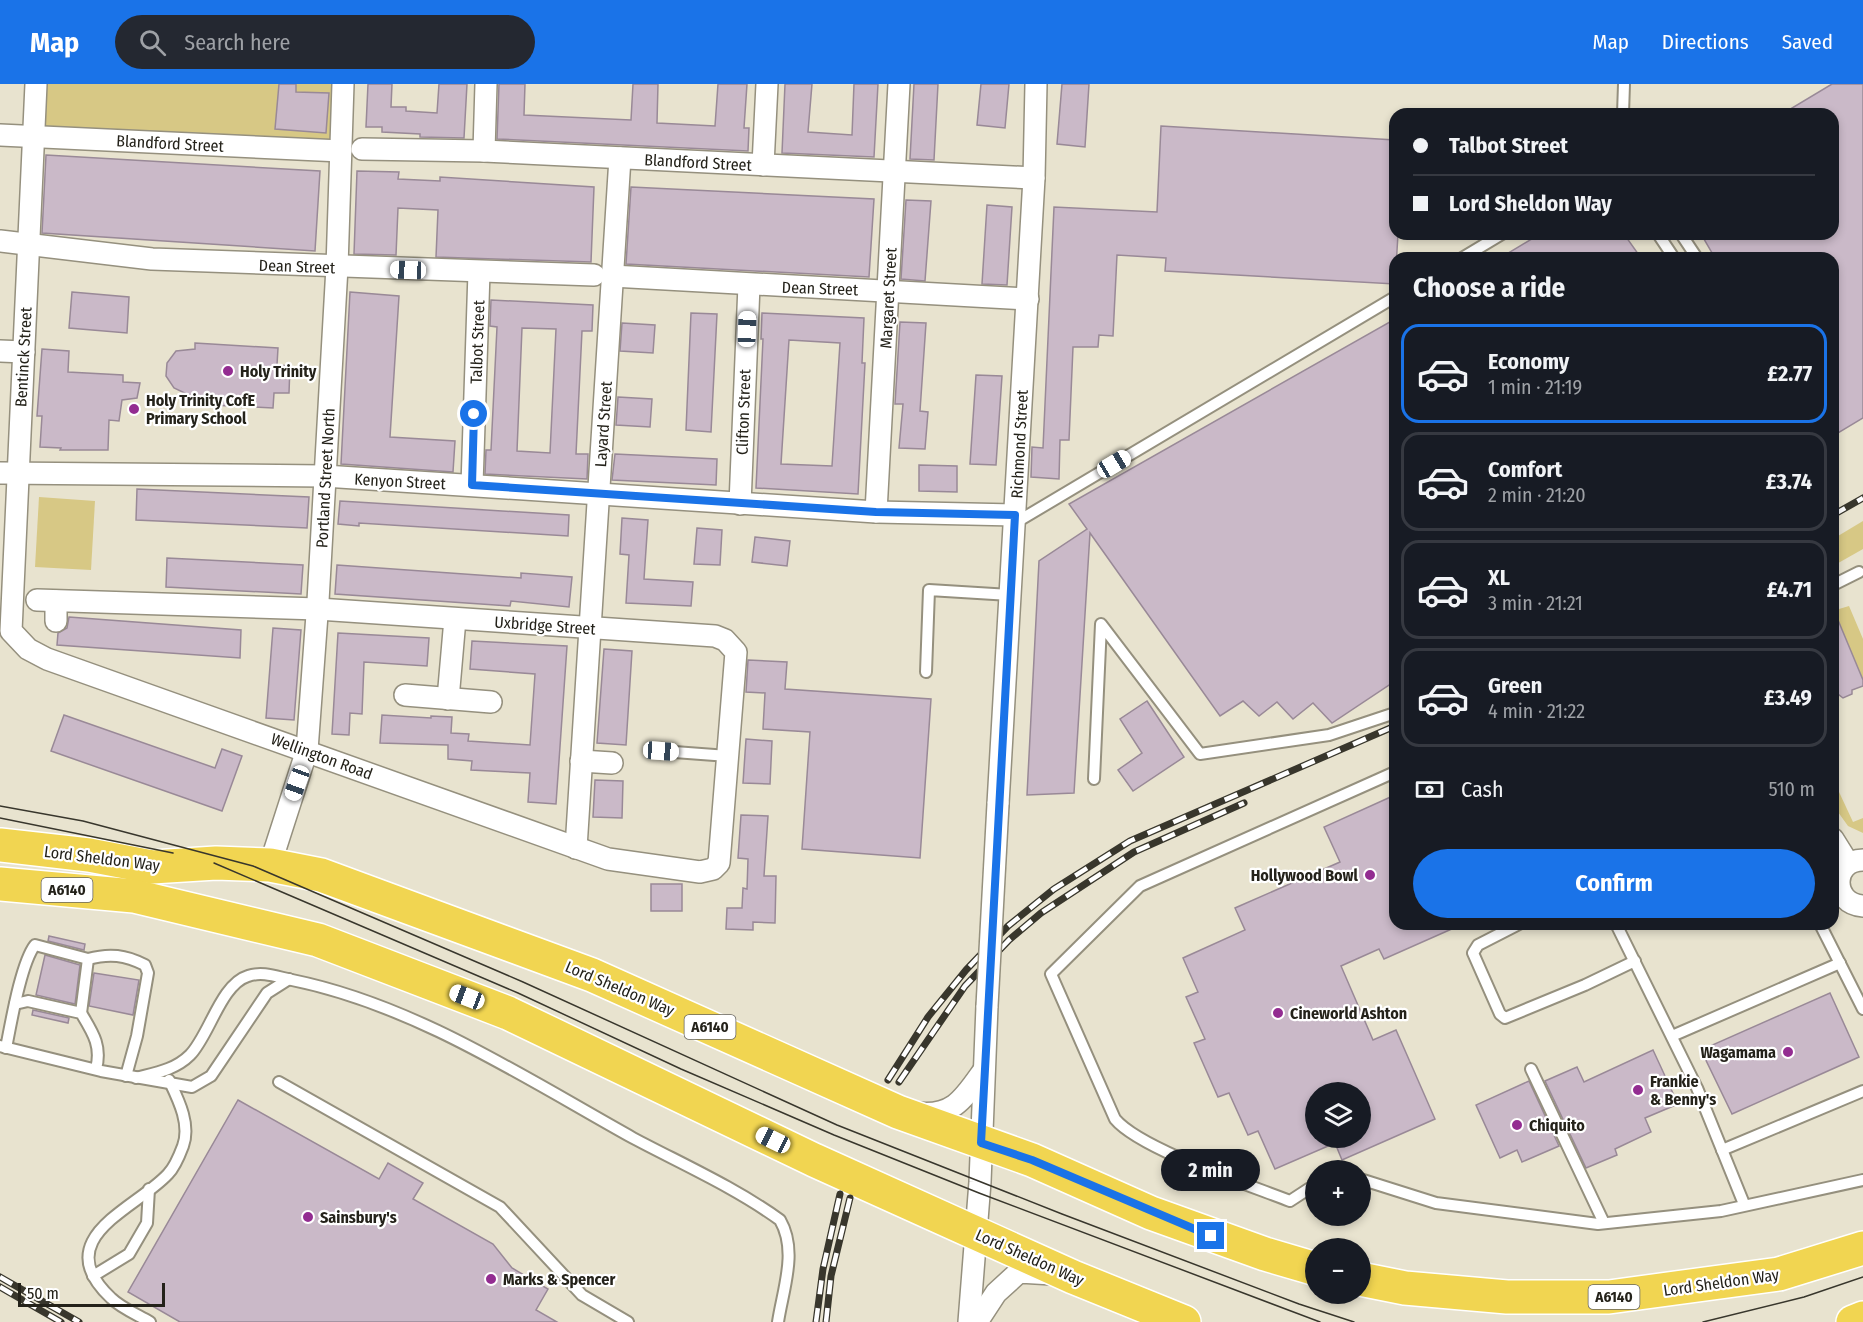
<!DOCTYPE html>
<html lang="en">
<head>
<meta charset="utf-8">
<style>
  :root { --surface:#171b24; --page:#242831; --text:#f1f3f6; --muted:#9ea1a6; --line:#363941; --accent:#1a73e8 }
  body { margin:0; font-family:"Fira Sans Condensed",sans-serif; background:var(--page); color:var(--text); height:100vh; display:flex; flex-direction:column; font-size:22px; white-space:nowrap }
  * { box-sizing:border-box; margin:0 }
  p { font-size:20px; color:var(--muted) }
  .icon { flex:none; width:33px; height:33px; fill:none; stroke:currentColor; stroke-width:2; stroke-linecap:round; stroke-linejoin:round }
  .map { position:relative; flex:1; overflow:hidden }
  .panel { position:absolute; left:1389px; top:168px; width:450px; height:678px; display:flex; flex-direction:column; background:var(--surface); border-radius:18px; box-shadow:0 3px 9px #0003 }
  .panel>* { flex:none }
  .hud { position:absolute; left:1389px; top:24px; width:450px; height:132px; border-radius:18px; box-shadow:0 3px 9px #0003; display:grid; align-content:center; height:132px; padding:0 24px; background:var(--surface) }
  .buttons { position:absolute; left:1305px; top:998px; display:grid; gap:12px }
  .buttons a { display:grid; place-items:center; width:66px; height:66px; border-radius:50%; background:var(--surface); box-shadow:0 3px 9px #0003; font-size:30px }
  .scale { position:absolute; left:18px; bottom:15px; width:147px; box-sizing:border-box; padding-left:6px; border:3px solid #24221a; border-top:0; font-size:16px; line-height:21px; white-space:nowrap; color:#24221a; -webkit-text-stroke:4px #fff; paint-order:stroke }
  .end { position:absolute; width:27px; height:27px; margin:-14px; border:8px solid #1a73e8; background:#fff; box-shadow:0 0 0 3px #fff }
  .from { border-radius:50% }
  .bubble { position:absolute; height:42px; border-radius:21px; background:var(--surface); box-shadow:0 3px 9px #0003; font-size:20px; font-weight:700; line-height:42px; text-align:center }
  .car { position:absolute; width:18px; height:36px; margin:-18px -9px; border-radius:8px; box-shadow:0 0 4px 2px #0007; background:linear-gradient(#fff 24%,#345 0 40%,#fff 0 76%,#345 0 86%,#fff 0) }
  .hud b { display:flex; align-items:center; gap:21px; height:57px; font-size:22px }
  .hud b+b { border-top:2px solid var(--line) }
  .hud i { width:15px; height:15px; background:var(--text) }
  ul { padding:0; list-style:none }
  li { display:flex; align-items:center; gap:18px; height:99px; margin:0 12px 9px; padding:0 12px; border:3px solid var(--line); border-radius:18px }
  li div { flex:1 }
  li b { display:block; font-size:22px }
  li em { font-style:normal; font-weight:700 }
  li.selected { border-color:var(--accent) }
  li>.icon { width:54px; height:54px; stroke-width:1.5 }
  h2 { padding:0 24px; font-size:27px; line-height:72px }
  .pay { display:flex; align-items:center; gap:15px; height:66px; padding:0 24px; font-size:22px }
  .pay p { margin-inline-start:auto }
  .action { display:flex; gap:12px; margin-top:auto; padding:12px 24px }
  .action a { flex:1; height:69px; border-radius:36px; background:var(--accent); color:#fff; font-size:24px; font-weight:700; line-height:69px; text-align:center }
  header { display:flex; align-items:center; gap:36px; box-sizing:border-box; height:84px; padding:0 30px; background:var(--accent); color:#fff }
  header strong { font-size:28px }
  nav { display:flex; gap:33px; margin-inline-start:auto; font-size:21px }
  .search { width:420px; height:54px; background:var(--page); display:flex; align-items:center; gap:15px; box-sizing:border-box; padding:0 21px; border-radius:33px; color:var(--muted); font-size:22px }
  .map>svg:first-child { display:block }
  .green { fill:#d7c885 }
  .building { fill:#cab9c8; stroke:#998997; stroke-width:1.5; fill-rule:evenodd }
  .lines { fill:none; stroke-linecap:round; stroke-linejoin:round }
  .lane-casing { stroke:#95907e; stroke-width:14 }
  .street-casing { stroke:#95907e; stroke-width:24 }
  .highway-casing { stroke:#fff; stroke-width:36 }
  .lane { stroke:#fff; stroke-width:10 }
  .street { stroke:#fff; stroke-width:21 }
  .highway { stroke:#f1d551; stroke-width:33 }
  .tram { stroke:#38362c; stroke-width:1.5 }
  .rail-casing { stroke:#38362c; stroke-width:7 }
  .rail { stroke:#fff; stroke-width:4.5; stroke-dasharray:14; stroke-linecap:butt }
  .street-bridge-casing { stroke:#95907e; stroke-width:24; stroke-linecap:butt }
  .street-bridge { stroke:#fff; stroke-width:21 }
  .route { stroke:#1a73e8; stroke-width:8 }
  .poi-dot { fill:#932c91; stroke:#fff; stroke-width:2 }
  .labels { text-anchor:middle; stroke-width:4.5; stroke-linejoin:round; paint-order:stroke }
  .shield { fill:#fff; stroke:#66645f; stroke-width:1.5 }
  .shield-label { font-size:15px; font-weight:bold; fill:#24221a }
  .street-label { font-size:16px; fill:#24221a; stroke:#fff }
  .poi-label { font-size:16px; font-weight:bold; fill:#24221a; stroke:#fff; text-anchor:start }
</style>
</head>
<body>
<header>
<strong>Map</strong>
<div class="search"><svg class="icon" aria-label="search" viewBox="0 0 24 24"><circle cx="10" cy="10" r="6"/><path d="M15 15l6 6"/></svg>Search here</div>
<nav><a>Map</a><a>Directions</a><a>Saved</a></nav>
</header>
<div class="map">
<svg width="1863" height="1238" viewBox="0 0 1863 1238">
  <rect width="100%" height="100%" fill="#e8e3cf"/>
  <g class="green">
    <path d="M43,0h297l-4,61 -295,-15z"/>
    <path d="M39,413l56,4 -4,69 -56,-3z"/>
    <path d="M1863,437v28l-30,17v-27z"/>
    <path d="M1835,518l4,7 10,-3 14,33v41l-30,-67z"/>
    <path d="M1833,695l20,43 10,-4v15l-15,-7 -15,-21z"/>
  </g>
  <g class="building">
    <path d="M279,0h17v8l33,1 -3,40 -51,-4z"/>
    <path d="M368,0h24l-1,23h15v4l31,2 2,-29h28l-3,54 -44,-1v-3l-38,-2v-5h-16z"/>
    <path d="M499,0h26l-1,31 107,5 2,-36h25l-1,39 58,3 3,-42h29l-3,44h5l-1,23 -251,-12z"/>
    <path d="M785,0h27l-4,48 44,3 2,-51h24l-4,73 -92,-4z"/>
    <path d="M914,0h24l-4,76 -24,-1z"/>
    <path d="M981,0h28l-4,44 -28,-3z"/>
    <path d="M1062,0h27l-4,63 -28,-3z"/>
    <path d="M1832,0h31v334l-30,18v-178h-118l-14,-24h132v-120h-51z"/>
    <path d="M1161,42l234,14v94h3l-3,50 -230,-13 1,-13 -49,-3 -4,81 -14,-1 -1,12h-25l-4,93h-9l-1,39 -28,-2 1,-30 11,1 11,-241 103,5z"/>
    <path d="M46,71l274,16 -5,80 -273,-18z"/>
    <path d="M357,87l42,1 -1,7 42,2v-4l154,10 -3,75 -155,-5 2,-47 -40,-2 -2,47 -42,-1z"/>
    <path d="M631,103l243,12 -5,78 -243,-13z"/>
    <path d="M906,116l25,1 -6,80 -24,-2z"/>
    <path d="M987,121l25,2 -5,78 -25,-1z"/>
    <path d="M1540,150h84l17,24h-141z"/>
    <path d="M72,208l57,5 -2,36 -58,-5z"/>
    <path d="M350,208l49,4 -9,141 65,4 -2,31 -112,-8z"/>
    <path d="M491,216l102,5 -1,26h-10l-6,123h12l-1,25 -102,-5 1,-24h5l6,-123 -7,-1zM522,244l34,1 -6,124 -33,-2z"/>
    <path d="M691,229l26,1 -6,118 -25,-2z"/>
    <path d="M762,229l102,5 -2,45h3l-7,131 -102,-6 7,-149h-2zM789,256l51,3 -8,123 -51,-2z"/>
    <path d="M1395,235v362l-63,42 -19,-20 -20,16 -16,-17 -18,14 -16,-15 -23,15 -130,-183 -16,260 -47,2 12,-234 48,-32 -18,-25z"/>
    <path d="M900,238l26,1 -6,88 8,1 -3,37 -26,-1 4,-44h-8z"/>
    <path d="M622,239l33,2 -2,28 -33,-2z"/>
    <path d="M195,259l83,5 -1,17 13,1 -1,27h-15l-1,15 -83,-4 1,-8 -17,-8 -8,-12 1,-13 9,-12 19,-2z"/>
    <path d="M42,265l27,2 -1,21 55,3v7l17,1 -3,15 -15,2 -3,21 -10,-1 -1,30h-48l1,-2 -21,-1 2,-31h-5z"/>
    <path d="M976,291l26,1 -6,89 -26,-1z"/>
    <path d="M618,313l34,2 -2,28 -34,-2z"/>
    <path d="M615,370l102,5 -1,26 -104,-5z"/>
    <path d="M919,381l38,1v26l-38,-1z"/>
    <path d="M137,405l172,8 -2,31 -171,-8z"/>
    <path d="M340,417l229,14 -1,21 -209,-13v3l-21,-2z"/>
    <path d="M622,434l26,2 -4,59 49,3 -2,24 -65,-3 3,-48 -9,-1z"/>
    <path d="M697,444l25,2 -2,35 -26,-1z"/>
    <path d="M755,453l35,4 -3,25 -35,-4z"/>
    <path d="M167,474l136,7 -2,29 -135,-7z"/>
    <path d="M337,481l184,13v-5l51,4 -3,30 -58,-6 -1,5 -175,-12z"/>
    <path d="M1833,524l30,72v6l-11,4v4l-9,4 -4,-3 -6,3z"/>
    <path d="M69,533l172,13 -1,28 -183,-13 1,-12 9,-5z"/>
    <path d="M273,544l28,2 -7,90 -28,-2z"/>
    <path d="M338,549l91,5 -2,28 -63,-4 -2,52 -12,-1 -1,22 -17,-1z"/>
    <path d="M472,557l95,5 -11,158 -28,-2 2,-29 -59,-3 1,-9 -24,-2v-14l-68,-2 2,-28 49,3v-2l21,1 -1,16 18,1 -1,7 62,4 5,-71 -65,-5z"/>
    <path d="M604,565l28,2 -6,94 -29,-2z"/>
    <path d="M748,576l39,2 -2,27 146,10 -11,159 -118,-9 8,-117 -47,-3 2,-36 -19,-1z"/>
    <path d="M1147,617l37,56 -51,34 -15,-21 24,-17 -22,-34z"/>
    <path d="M64,631l151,53 7,-19 20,7 -20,55 -171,-60z"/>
    <path d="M746,655l26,2 -2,43 -27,-1z"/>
    <path d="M595,696l28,1 -1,37 -29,-1z"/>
    <path d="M1395,711v129h68l-79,35 -5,-10 -38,17 32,74 23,-10 39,89 -93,41 -7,-17 -60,26 -17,-38 -10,4 -19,-42 -11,4 -24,-54 11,-4 -19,-42 12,-5 -15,-34 62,-28 -10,-22 105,-46 -16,-35zM1316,1008h44v45h-44z"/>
    <path d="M741,731l27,1 -4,60h12l-1,47 -22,-1v8l-27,-1 1,-21h15l1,-20 4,1 1,-30 -10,-1z"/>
    <rect x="651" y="800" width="31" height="27"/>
    <path d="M49,852l36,8 -1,6 -36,-9z"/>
    <path d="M45,871l35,10 -5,39 -39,-9z"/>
    <path d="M94,889l45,7 -6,35 -44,-9z"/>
    <path d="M1830,909l29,64 -127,57 -31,-64z"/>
    <path d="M33,926l36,8 -1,5 -36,-8z"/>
    <path d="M1653,966l25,54 -33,14 6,14 -36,17 2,6 -31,13 -41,-87 32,-14 7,15z"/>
    <path d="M1529,997l30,65 -37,16 -5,-12 -17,8 -24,-53z"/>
    <path d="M238,1016l141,79 9,-16 35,20 -10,16 80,45 19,24 36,21 -12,21 21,12h-377l-52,-30z"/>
  </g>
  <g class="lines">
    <defs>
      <g id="lane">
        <path d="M1623,30l1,-30"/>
        <path d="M1658,150l16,24"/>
        <path d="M1681,150l16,24"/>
        <path d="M1462,174l40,-24"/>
        <path d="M1015,439l380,-226"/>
        <path d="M1833,501l26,-13"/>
        <path d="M926,588l3,-82 81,5"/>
        <path d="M661,667l67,5"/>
        <path d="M1094,695l7,-155 99,130 129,-19 66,-22"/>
        <path d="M1519,840l-41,21 -5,8 27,61 5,4 80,-33 50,-24"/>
        <path d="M1616,840l81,164 47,116"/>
        <path d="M1820,840l43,85"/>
        <path d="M88,875c22,-6 37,-4 57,6l3,8 -11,63 -11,40"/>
        <path d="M15,920l13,-3 53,12c12,20 21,33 15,56"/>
        <path d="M1672,952l168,-73"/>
        <path d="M0,962l101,25 91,16 19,-11 56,-83 22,-14"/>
        <path d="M6,964c5,-25 15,-85 29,-103l53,14 -7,54"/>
        <path d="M1531,985l73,154"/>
        <path d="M136,994c19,-5 39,-8 54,-23 19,-19 31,-71 58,-79 15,-5 29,1 44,4 123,25 233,98 341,158 49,26 103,50 147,82 18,31 3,69 -2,102"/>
        <path d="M279,998l221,125 82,88 46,27"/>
        <path d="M1722,1066l141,-59"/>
        <path d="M1360,1095l76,24 162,21 123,-13 142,-31"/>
        <path d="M1316,1100l-26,17c-41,-16 -150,-52 -175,-82l-64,-145 89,-88 255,-114"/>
        <path d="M93,1192l36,-22 18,-31 2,-34"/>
        <path d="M150,1238c-12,-7 -29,-14 -39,-24 -64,-60 25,-89 57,-124 6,-6 12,-20 15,-28 8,-22 -5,-47 -14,-66"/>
      </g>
      <g id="street">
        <path d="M36,0l-25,547 17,18 19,10 561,200 92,13 13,-3 6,-6 17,-211 -11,-12 -10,-4 -397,-27 -281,-9"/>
        <path d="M0,51l341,16"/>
        <path d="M362,65l122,2 550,27"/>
        <path d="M484,67l2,-67"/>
        <path d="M763,81l4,-81"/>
        <path d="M0,157l152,18 442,16"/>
        <path d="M612,192l416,23"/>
        <path d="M0,267l24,1"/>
        <path d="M0,389l324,3 552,36 139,3"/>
        <path d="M472,401l7,-213"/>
        <path d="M740,420l9,-219"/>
        <path d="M876,428l23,-428"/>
        <path d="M56,537v-20"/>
        <path d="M405,611l86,7"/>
        <path d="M448,615l7,-80"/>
        <path d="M581,677l31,2"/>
        <path d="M998,720l36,-626 2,-94"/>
        <path d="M1833,755l15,24"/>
        <path d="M576,764l44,-690"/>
        <path d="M1863,776c-32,0 -32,44 0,46"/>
        <path d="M270,781l37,-115 11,-149 19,-334 6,-183"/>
        <path d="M917,1029c37,4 47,-15 67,-43"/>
        <path d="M969,1238l11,-140 7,-176"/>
        <path d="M977,1238l19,-29 23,-21 33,2"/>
      </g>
      <g id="highway">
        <path d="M0,761l89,10 63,12 64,-4 54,2 51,10 271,100 306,137 134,48 119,53 114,41 51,15"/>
        <path d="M0,800l134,12 184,44 190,73 306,147 259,117 111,45"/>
        <path d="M1360,1195l45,9 102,9h102l170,-23 84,-26"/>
        <path d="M1853,1238l10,-4"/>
      </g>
    </defs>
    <use href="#lane" class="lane-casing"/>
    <use href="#street" class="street-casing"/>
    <use href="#highway" class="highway-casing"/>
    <use href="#lane" class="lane"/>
    <use href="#street" class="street"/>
    <use href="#highway" class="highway"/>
    <g class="tram">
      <path d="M0,722l83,15 170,45 270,116 314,143 225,89 237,90 55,18"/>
      <path d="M0,734l173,35"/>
      <path d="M214,779l304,130 163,76 153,66 145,58 341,129"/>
      <path d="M1703,1238l101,-25 59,-20"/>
    </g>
    <defs>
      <g id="rail">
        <path d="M1833,431l30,-17"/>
        <path d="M888,996l40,-63 38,-47 42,-44 46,-37 76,-48 265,-115"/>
        <path d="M899,998l66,-96 44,-46 32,-27 93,-61 110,-49"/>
        <path d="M0,1193l79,45"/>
        <path d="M0,1203l61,35"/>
        <path d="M816,1238l7,-53 17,-75"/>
        <path d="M826,1238l5,-46 19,-78"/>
      </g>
    </defs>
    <use href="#rail" class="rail-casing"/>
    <use href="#rail" class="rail"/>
    <defs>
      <path id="street-bridge" d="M987,922l11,-202"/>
    </defs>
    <use href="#street-bridge" class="street-bridge-casing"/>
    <use href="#street-bridge" class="street-bridge"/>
  </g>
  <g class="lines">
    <path class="route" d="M474,330l-2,71 404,27 139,3 -34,628 51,17 179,76"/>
  </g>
  <g class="poi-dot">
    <circle cx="228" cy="287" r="6"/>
    <circle cx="134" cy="325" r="6"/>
    <circle cx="1370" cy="791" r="6"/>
    <circle cx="1278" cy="929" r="6"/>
    <circle cx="1788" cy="968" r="6"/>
    <circle cx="1638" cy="1006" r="6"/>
    <circle cx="1517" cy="1041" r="6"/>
    <circle cx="308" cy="1133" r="6"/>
    <circle cx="491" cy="1195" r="6"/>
  </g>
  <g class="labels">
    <g class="shield">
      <rect x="41.5" y="794" width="51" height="24" rx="4.5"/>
      <rect x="684.5" y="931" width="51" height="24" rx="4.5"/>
      <rect x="1588.5" y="1201" width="51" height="24" rx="4.5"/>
    </g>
    <g class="shield-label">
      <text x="67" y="811">A6140</text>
      <text x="710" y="948">A6140</text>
      <text x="1614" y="1218">A6140</text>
    </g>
    <g class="street-label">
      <text transform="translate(170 59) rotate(3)" y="6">Blandford Street</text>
      <text transform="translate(698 78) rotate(3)" y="6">Blandford Street</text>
      <text transform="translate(297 182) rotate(2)" y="6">Dean Street</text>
      <text transform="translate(820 204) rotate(2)" y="6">Dean Street</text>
      <text transform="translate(888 214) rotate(-87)" y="6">Margaret Street</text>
      <text transform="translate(477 258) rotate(-88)" y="6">Talbot Street</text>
      <text transform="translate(23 273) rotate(-87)" y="6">Bentinck Street</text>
      <text transform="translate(743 328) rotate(-88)" y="6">Clifton Street</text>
      <text transform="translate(603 340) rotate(-86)" y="6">Layard Street</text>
      <text transform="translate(1019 360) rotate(-87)" y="6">Richmond Street</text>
      <text transform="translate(325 394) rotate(-87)" y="6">Portland Street North</text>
      <text transform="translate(400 397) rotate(3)" y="6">Kenyon Street</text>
      <text transform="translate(545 541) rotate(4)" y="6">Uxbridge Street</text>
      <text transform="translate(322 672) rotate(20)" y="6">Wellington Road</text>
      <text transform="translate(102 774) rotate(7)" y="6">Lord Sheldon Way</text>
      <text transform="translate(620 904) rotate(23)" y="6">Lord Sheldon Way</text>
      <text transform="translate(1030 1173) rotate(24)" y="6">Lord Sheldon Way</text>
      <text transform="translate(1721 1198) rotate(-8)" y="6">Lord Sheldon Way</text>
    </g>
    <g class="poi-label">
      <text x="240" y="293">Holy Trinity</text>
      <text x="146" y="322">Holy Trinity CofE<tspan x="146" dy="18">Primary School</tspan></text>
      <text x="1358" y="797" text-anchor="end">Hollywood Bowl</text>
      <text x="1290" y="935">Cineworld Ashton</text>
      <text x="1776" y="974" text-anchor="end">Wagamama</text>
      <text x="1650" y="1003">Frankie<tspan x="1650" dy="18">&amp; Benny's</tspan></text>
      <text x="1529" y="1047">Chiquito</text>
      <text x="320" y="1139">Sainsbury's</text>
      <text x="503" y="1201">Marks &amp; Spencer</text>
    </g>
  </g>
</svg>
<div class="buttons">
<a><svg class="icon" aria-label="layers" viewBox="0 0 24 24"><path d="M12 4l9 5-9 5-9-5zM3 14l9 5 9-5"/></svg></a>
<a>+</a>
<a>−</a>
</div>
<div class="scale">50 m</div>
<i class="end from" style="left:474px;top:330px"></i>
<i class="end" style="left:1211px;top:1152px"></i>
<div class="bubble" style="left:1161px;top:1065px;width:99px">2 min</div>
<i class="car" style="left:408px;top:186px;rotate:272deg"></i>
<i class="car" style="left:747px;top:245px;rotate:2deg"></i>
<i class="car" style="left:1114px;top:380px;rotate:59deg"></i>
<i class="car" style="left:661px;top:667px;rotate:94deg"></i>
<i class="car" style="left:297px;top:699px;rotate:200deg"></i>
<i class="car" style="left:467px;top:913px;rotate:291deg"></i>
<i class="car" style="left:773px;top:1056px;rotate:296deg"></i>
<div class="hud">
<b><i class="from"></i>Talbot Street</b>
<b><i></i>Lord Sheldon Way</b>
</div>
<section class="panel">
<h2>Choose a ride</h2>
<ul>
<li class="selected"><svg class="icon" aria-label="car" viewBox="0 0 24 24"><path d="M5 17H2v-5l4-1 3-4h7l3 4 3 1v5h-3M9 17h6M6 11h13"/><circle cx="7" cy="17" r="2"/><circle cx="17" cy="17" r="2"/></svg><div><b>Economy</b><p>1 min · 21:19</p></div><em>£2.77</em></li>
<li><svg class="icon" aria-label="car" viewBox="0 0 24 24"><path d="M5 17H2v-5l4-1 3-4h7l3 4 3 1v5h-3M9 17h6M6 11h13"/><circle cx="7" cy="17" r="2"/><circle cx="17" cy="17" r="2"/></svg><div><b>Comfort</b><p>2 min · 21:20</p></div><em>£3.74</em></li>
<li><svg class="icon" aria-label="car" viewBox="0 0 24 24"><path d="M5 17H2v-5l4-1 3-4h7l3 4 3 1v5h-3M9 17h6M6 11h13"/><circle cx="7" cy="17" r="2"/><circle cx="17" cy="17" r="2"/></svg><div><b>XL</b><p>3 min · 21:21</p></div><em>£4.71</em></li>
<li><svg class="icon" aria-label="car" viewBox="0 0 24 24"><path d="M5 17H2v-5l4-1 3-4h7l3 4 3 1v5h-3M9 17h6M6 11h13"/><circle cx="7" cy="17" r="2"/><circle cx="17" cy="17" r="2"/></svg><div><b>Green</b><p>4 min · 21:22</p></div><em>£3.49</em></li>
</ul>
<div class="pay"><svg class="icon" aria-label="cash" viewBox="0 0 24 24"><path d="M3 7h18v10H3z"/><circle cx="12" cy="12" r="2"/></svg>Cash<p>510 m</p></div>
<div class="action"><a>Confirm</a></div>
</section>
</div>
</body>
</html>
